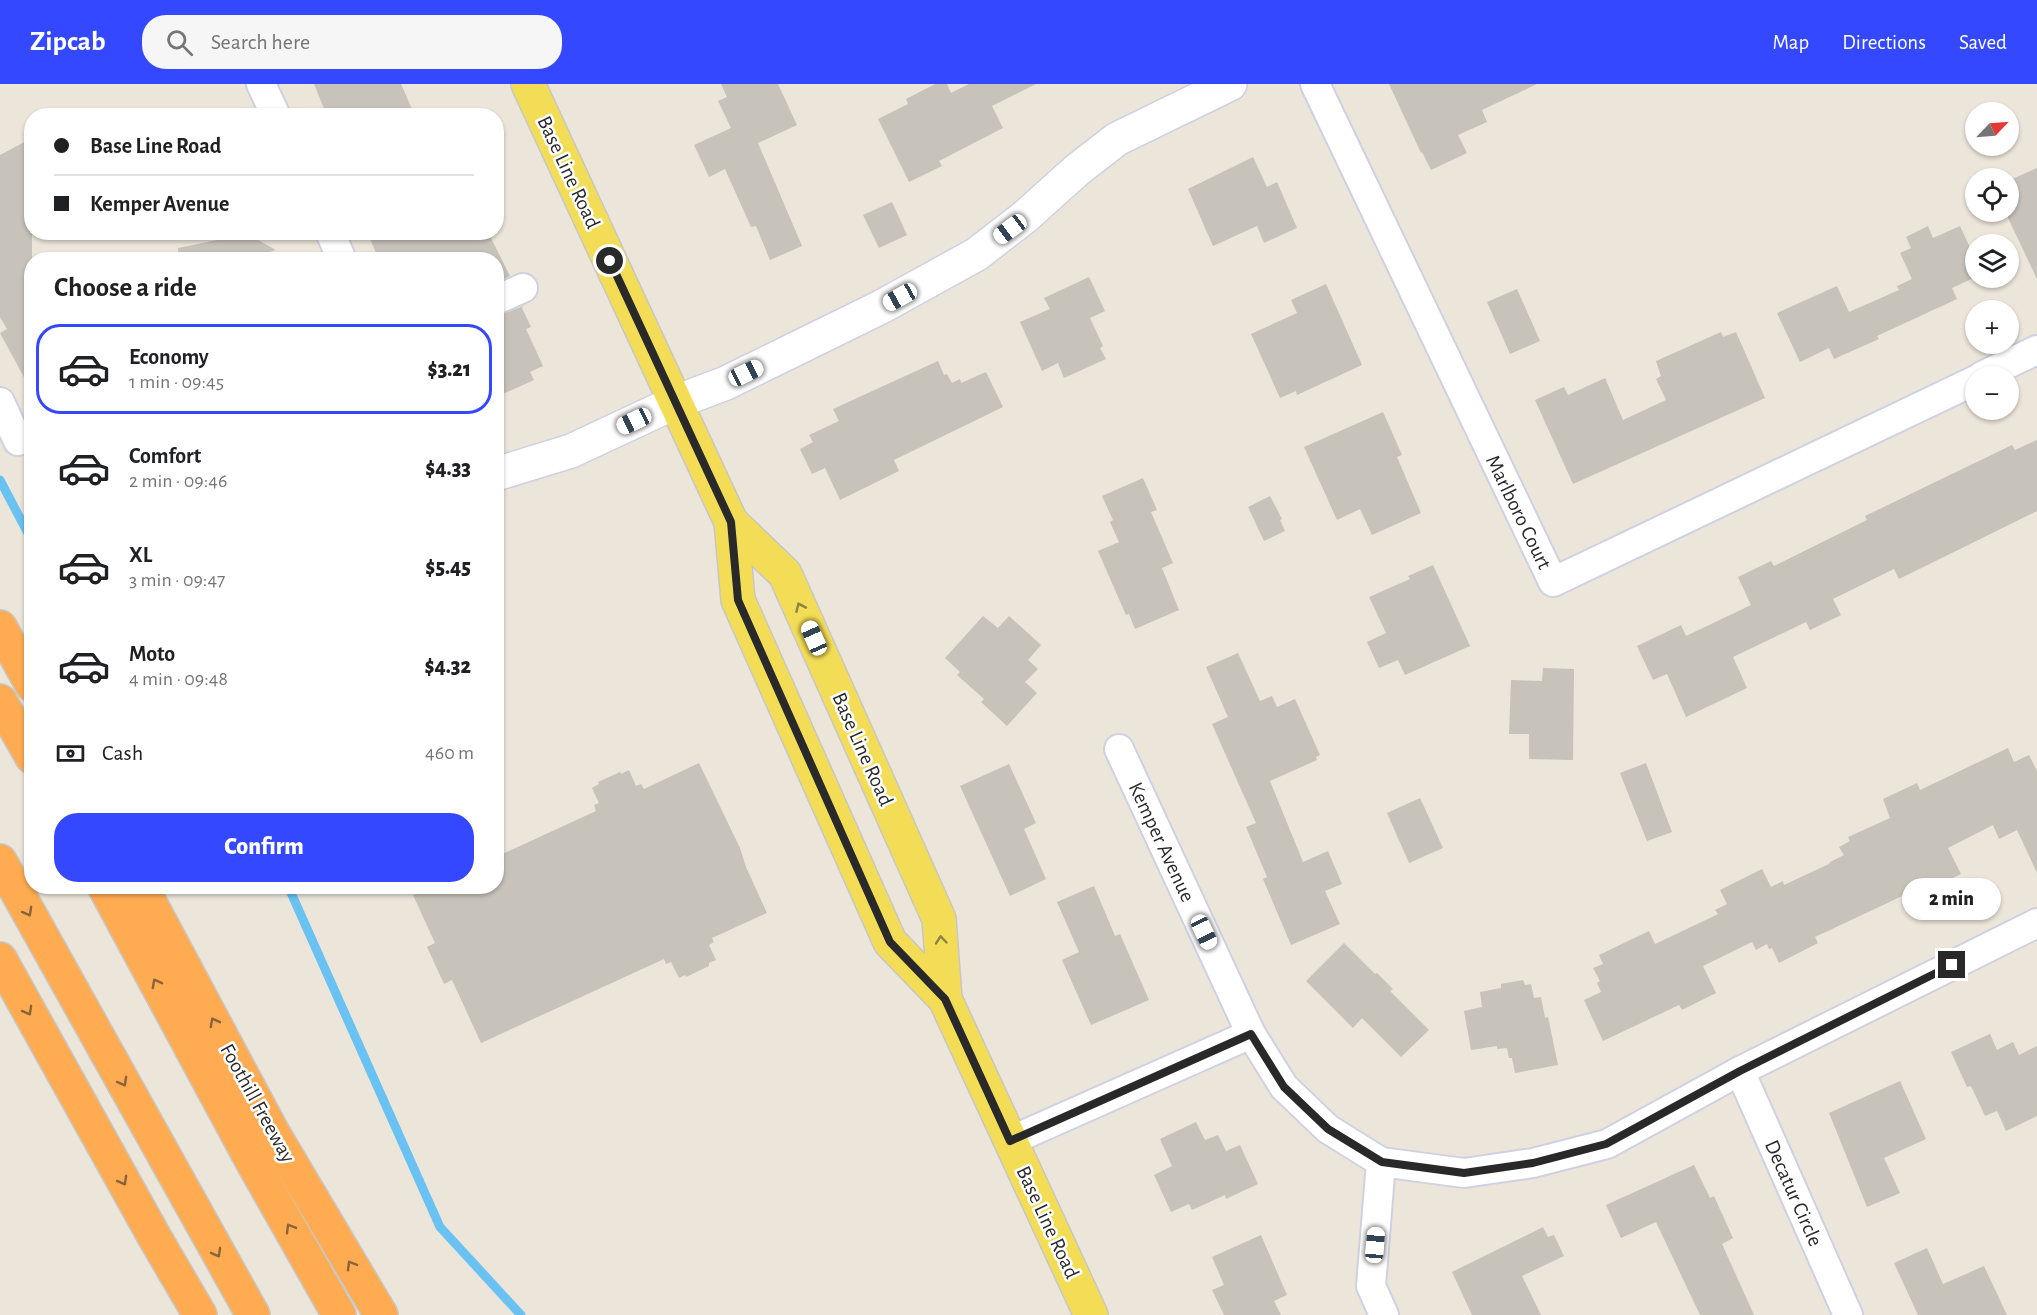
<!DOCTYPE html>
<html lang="en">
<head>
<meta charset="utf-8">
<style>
  :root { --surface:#fff; --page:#f6f6f6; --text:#202124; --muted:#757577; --line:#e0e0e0; --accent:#3348ff }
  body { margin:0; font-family:"Alegreya Sans",sans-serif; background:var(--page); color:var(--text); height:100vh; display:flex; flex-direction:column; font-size:22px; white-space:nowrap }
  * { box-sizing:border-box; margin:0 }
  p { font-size:20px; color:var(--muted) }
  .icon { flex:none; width:33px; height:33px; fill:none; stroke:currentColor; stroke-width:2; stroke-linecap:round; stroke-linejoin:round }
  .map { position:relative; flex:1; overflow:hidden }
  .panel { position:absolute; left:24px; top:168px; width:480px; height:642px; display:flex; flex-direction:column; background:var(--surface); border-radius:24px; box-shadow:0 2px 4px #0004 }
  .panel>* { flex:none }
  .hud { position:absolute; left:24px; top:24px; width:480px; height:132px; border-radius:24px; box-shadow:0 2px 4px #0004; display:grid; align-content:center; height:132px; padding:0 30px; background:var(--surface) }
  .needle { width:39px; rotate:65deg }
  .fabs { position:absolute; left:1965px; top:18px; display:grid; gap:12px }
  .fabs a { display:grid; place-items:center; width:54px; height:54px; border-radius:50%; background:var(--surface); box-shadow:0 2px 4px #0004; font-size:30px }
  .end { position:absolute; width:27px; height:27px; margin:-14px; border:8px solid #292929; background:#fff; box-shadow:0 0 0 3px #fff }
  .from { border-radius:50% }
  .bubble { position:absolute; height:42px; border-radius:21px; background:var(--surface); box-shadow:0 2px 4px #0004; font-size:20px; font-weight:800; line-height:42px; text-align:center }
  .car { position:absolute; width:18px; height:36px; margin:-18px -9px; border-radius:8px; box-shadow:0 0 4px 2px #0007; background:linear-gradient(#fff 24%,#345 0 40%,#fff 0 76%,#345 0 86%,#fff 0) }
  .hud b { display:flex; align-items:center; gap:21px; height:57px; font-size:22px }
  .hud b+b { border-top:2px solid var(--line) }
  .hud i { width:15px; height:15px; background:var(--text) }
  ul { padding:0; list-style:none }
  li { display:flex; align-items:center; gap:18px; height:90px; margin:0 12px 9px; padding:0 18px; border:3px solid transparent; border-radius:24px }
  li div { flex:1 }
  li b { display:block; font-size:22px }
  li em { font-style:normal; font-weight:800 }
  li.current { border-color:var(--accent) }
  li>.icon { width:54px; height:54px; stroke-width:1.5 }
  h2 { padding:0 30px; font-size:27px; line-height:72px }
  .pay { display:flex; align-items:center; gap:15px; height:66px; padding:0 30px; font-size:22px }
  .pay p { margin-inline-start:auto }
  .cta { display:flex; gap:12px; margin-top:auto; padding:12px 30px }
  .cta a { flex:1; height:69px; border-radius:24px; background:var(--accent); color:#fff; font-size:24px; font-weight:800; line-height:69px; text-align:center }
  header { display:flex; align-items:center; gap:36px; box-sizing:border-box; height:84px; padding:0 30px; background:var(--accent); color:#fff }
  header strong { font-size:28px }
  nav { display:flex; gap:33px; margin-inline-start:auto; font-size:21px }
  .search { width:420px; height:54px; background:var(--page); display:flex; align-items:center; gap:15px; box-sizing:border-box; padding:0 21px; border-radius:24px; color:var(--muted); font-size:22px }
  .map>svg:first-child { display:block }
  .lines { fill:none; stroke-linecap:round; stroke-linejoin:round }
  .stream { stroke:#69c2f2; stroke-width:9 }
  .building { fill:#c7c2ba }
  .street-casing { stroke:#cfd1e2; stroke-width:32 }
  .secondary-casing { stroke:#cfd1e2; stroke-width:36 }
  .primary-casing { stroke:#c7c7c7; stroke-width:36 }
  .highway-casing { stroke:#c7c7c7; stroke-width:36 }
  .street { stroke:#fff; stroke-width:28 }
  .secondary { stroke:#fff; stroke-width:33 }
  .primary { stroke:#f4dd56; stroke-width:33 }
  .highway { stroke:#ffab51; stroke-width:33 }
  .oneway { stroke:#8e8340 }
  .oneway2 { stroke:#89643b }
  .route { stroke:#292929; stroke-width:8 }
  .labels { text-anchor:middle; stroke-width:5; stroke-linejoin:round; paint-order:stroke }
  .street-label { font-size:21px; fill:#292929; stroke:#fff }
</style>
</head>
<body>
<header>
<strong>Zipcab</strong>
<div class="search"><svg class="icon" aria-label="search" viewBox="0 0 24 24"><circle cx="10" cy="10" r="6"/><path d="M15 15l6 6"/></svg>Search here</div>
<nav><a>Map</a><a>Directions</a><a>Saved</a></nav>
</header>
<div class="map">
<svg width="2037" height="1231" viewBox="0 0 2037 1231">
  <rect width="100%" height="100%" fill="#ece5da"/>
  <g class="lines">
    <g class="stream">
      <path d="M0,396l32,61"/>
      <path d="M288,802l152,341 81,88"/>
    </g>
  </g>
  <g class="building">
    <path d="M314,0h87l14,32h-88z"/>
    <path d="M721,0h57l19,41 -39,18 44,103 -32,14 -14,-34 -5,1 -26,-58 -16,8 -15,-32 37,-17 -13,-27 9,-4z"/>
    <path d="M935,0h12l4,9 18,-9h67l-44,22 11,22 -64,33 3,5 -33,16 -31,-63 30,-15 -2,-5z"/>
    <path d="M1389,0h148l-55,26 5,12 -29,13 9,18 -36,17 -9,-18 -1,1z"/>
    <path d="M32,54v254l-32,-59 7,-4 -7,-12v-162z"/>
    <path d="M1253,73l14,30 10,-5 20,46 -33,15 -7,-17 -44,20 -25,-57z"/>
    <path d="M2037,84v111l-29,-61v-37z"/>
    <path d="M892,118l15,33 -28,13 -16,-33z"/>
    <path d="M1928,142l5,12 27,-12 16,34v17l-24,11 5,11 -80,37 2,3 -45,20 -5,-11 -29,14 -23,-49 60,-27 12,26 50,-22 -2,-4 15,-7 -12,-26 11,-5 -5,-11z"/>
    <path d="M367,148h121l22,44 -14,6v-22h-117z"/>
    <path d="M247,150l29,16 -21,6 1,4h-77l-1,-12z"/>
    <path d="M1089,193l16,34 -15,7 13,28 -3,2 6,11 -42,19 -6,-15 -16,8 -22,-49 30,-13 -6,-11z"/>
    <path d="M1326,200l36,81 -65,30 -1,-4 -16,7 -29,-64 46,-21 -6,-13z"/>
    <path d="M1517,205l23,52 -30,13 -23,-52z"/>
    <path d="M524,222l-2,2 9,19 -5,2 17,37 -13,6 4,8 -38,17v-81z"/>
    <path d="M1721,248l2,5 13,-5 29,66 -192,86 -38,-84 29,-13 4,8 37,-17 18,42 43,-20 -10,-21 5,-3 -5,-15z"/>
    <path d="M938,277l6,14 3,-1 5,9 8,-4 1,4 25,-11 17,35 -109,53 5,11 -59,29 -15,-32 -13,6 -12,-25 13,-7 -4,-7 30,-14 -6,-12z"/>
    <path d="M1383,328l19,43 -5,2 24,56 -49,22 -12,-26 -23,11 -33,-73z"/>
    <path d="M2037,356v71l-138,68 -5,-10 -61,30 8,16 -31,15 -4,-8 -73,35 14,31 -61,29 -19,-43 -14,6 -16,-34 44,-21 5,11 65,-31 -13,-28 33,-16 3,5 93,-46 -2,-4 147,-71 3,5z"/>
    <path d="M1143,394l14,32 -6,2 22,51 -11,5 17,42 -44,19 -6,-15 -3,1 -28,-64 21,-9 -9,-20 3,-2 -11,-24z"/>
    <path d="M1270,412l12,23 -2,1 5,11 -21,10 -16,-34z"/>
    <path d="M1433,481l37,81 -65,29 -7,-15 -19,8 -12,-26 19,-9 -17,-36 41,-18 -2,-3z"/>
    <path d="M983,532l15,12 11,-12 32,29 -13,15 10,9 -13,13 12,11 -30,33 -26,-24 3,-3 -27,-24 3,-3 -15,-14z"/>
    <path d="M1238,569l22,48 12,-5 5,11 18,-8 25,56 -4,2 1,3 -47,21 33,81 25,-11 14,33 -17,7 15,33 -49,21 -28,-66 4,-2 -21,-50 10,-4 -44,-99 16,-7 -22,-50z"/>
    <path d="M1543,584l31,1 -1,91 -44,-1v-25h-20l2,-54 31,1z"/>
    <path d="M2008,664l6,14 15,-7 8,16v102l-20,-43 -18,9 -6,-14 -45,23 13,26 -44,21 -2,-5 -100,47 3,6 -39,20 -7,-15 -3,1 -2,-5 -11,6 -4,-8 -49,24 13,27 -34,17 -3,-5 -76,36 -19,-41 17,-8 -4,-9 3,-2 -7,-13 10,-4 -4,-9 50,-24 6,13 57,-27 6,-3 -3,-4 12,-6 -7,-14 42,-21 9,18 12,-6 1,4 45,-21 1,-2 14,-7 -5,-8 11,-6 -2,-4 42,-19 -7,-19 34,-16 3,7z"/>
    <path d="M699,679l41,85 6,19 21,46 -55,25 2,4 -5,3 7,15 -7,3v3l-23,11 -1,-2 -6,3 -8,-16 -5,2 -2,-5 -183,84 -29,-63 -8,4 -17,-37 8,-4 -22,-48 19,-9h64v-29l100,-46 -2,-6 5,-2 -7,-15 7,-4 -1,-2 22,-10 1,2 8,-4 7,16 5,-2 3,5z"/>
    <path d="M1646,679l26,69 -25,9 -27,-68z"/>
    <path d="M1009,680l27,59 -12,6 22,50 -36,17 -50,-110z"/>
    <path d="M1420,714l23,50 -34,15 -22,-50z"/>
    <path d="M1094,802l21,50 5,-2 29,66 -58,25 -29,-65 17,-8 -22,-50z"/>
    <path d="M1344,859l31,31 2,-1 16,16 -3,2 39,39 -28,27 -39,-39 -9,10 -47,-47z"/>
    <path d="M1523,896l2,5 6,-1 3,14 7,-1 4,21 3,-1 10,48 -43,8 -3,-15h-3l-2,-10 -10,1v-3l-26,4 -7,-39 18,-4 -2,-15 21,-4v-4z"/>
    <path d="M1990,950l7,16 16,-8 6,13 18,-9v70l-31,15 -9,-20 -12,5 -14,-30 -4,1 -16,-35z"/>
    <path d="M1900,997l26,58 -42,19 16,35 -33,14 -38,-94z"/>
    <path d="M1196,1038l9,18 13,-5 8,16 14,-6 18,39 -32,15 -1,-4 -33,15 -3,-6 -18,8 -17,-37 18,-9 -12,-27z"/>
    <path d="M1694,1081l16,33 4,-2 19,42 -11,6 32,71h-54l-44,-93 -35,16 -15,-33z"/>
    <path d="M1543,1143l5,10 6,-2 10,21 -42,20 19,39h-69l-20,-43z"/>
    <path d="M1261,1151l26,60 -13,6 7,14h-57l-12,-25 12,-5 -12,-28z"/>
    <path d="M1927,1164l16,36 41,-18 23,49h-89l-24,-52z"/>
  </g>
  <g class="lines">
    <defs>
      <g id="street">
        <path d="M261,0l15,32"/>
        <path d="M1315,0l238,498 423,-202"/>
        <path d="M330,148l12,28"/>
        <path d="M496,216l27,-12"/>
        <path d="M1982,292l55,-26"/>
        <path d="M0,318l18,39 14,-7"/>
        <path d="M1119,665l132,285 33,53 44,42 53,33 83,11 69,-10 74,-19 133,-73 297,-148"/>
        <path d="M1740,987l108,244"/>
        <path d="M1010,1057l241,-107"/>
        <path d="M1381,1078l-10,124 13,29"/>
      </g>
      <path id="secondary" d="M496,390l75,-23 105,-49 50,-19 155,-76 96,-53 49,-38 51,-46 40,-31 113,-55"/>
      <g id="primary">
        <path d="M528,0l203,438 7,78 152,342 55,57 146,316"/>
        <path d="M731,438l54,52 154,345 6,80"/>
      </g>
      <g id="highway">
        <path d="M0,543l32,58"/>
        <path d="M0,617l32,56"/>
        <path d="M0,777l253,454"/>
        <path d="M104,802l149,277 86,152"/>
        <path d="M141,802l132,247 108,182"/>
        <path d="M0,875l155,279 45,77"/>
      </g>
    </defs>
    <use href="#street" class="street-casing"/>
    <use href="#secondary" class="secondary-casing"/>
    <use href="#primary" class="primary-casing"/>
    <use href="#highway" class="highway-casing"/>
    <use href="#street" class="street"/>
    <use href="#secondary" class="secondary"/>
    <use href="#primary" class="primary"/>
    <use href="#highway" class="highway"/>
  </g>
  <defs><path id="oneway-chevron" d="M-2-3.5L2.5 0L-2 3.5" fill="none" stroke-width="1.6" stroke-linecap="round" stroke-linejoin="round" transform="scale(1.5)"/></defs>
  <g class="oneway">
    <use href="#oneway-chevron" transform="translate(800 523) rotate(-114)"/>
    <use href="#oneway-chevron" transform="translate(941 856) rotate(-95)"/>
  </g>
  <g class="oneway2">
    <use href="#oneway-chevron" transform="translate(28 828) rotate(61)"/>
    <use href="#oneway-chevron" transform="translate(156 899) rotate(-118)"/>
    <use href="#oneway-chevron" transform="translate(28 927) rotate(61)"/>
    <use href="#oneway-chevron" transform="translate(214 938) rotate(-118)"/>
    <use href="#oneway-chevron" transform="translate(123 998) rotate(61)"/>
    <use href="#oneway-chevron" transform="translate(123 1097) rotate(61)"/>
    <use href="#oneway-chevron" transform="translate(290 1144) rotate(-120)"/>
    <use href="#oneway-chevron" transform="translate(217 1169) rotate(61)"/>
    <use href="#oneway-chevron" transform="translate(351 1181) rotate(-120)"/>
  </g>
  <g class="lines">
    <path class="route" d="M610,177l121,261 7,78 152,342 55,57 65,142 241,-107 33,53 44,42 54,33 82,11 69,-10 73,-19 134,-73 212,-106"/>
  </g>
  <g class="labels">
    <g class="street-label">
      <text transform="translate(569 88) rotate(65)" y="7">Base Line Road</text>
      <text transform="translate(1519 428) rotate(64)" y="7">Marlboro Court</text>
      <text transform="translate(863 665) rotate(66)" y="7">Base Line Road</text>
      <text transform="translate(1162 758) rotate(65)" y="7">Kemper Avenue</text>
      <text transform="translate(258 1019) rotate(61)" y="7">Foothill Freeway</text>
      <text transform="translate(1794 1109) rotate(66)" y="7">Decatur Circle</text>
      <text transform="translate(1048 1138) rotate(65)" y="7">Base Line Road</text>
    </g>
  </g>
</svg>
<div class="fabs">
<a><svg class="needle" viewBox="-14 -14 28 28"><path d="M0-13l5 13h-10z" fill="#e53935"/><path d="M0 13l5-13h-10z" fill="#757577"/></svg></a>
<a><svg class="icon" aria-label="locate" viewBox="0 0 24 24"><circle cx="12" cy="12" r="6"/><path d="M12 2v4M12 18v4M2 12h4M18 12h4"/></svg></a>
<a><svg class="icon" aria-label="layers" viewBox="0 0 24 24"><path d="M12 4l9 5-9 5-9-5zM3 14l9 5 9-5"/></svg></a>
<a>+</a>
<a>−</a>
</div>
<i class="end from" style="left:610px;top:177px"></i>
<i class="end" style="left:1952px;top:881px"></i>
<div class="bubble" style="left:1902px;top:794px;width:99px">2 min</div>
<i class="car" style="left:1010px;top:145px;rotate:233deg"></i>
<i class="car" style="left:900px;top:213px;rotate:241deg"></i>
<i class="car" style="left:746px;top:289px;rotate:64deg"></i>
<i class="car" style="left:634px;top:337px;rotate:245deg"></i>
<i class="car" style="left:814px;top:554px;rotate:336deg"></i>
<i class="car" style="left:1204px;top:848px;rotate:155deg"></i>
<i class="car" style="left:1375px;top:1161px;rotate:5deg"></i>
<div class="hud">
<b><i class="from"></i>Base Line Road</b>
<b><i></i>Kemper Avenue</b>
</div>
<section class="panel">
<h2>Choose a ride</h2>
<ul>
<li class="current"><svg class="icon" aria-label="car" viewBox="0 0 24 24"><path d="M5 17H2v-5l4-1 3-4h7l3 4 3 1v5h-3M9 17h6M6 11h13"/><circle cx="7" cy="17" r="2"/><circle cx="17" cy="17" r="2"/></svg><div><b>Economy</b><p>1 min · 09:45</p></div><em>$3.21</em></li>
<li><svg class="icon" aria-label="car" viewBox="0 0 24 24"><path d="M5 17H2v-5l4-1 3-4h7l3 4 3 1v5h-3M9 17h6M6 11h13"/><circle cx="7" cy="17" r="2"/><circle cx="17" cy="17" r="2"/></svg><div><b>Comfort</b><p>2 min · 09:46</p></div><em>$4.33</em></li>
<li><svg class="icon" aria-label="car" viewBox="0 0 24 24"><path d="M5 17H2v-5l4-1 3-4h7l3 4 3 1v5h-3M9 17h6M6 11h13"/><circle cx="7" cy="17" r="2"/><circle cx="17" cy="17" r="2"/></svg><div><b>XL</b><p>3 min · 09:47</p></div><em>$5.45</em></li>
<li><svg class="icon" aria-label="car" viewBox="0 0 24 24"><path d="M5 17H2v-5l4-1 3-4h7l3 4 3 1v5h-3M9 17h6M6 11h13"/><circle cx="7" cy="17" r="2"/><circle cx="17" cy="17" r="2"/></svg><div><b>Moto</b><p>4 min · 09:48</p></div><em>$4.32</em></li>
</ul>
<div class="pay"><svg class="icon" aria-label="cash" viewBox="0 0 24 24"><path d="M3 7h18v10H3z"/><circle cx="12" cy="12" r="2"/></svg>Cash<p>460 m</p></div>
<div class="cta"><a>Confirm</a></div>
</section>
</div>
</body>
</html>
